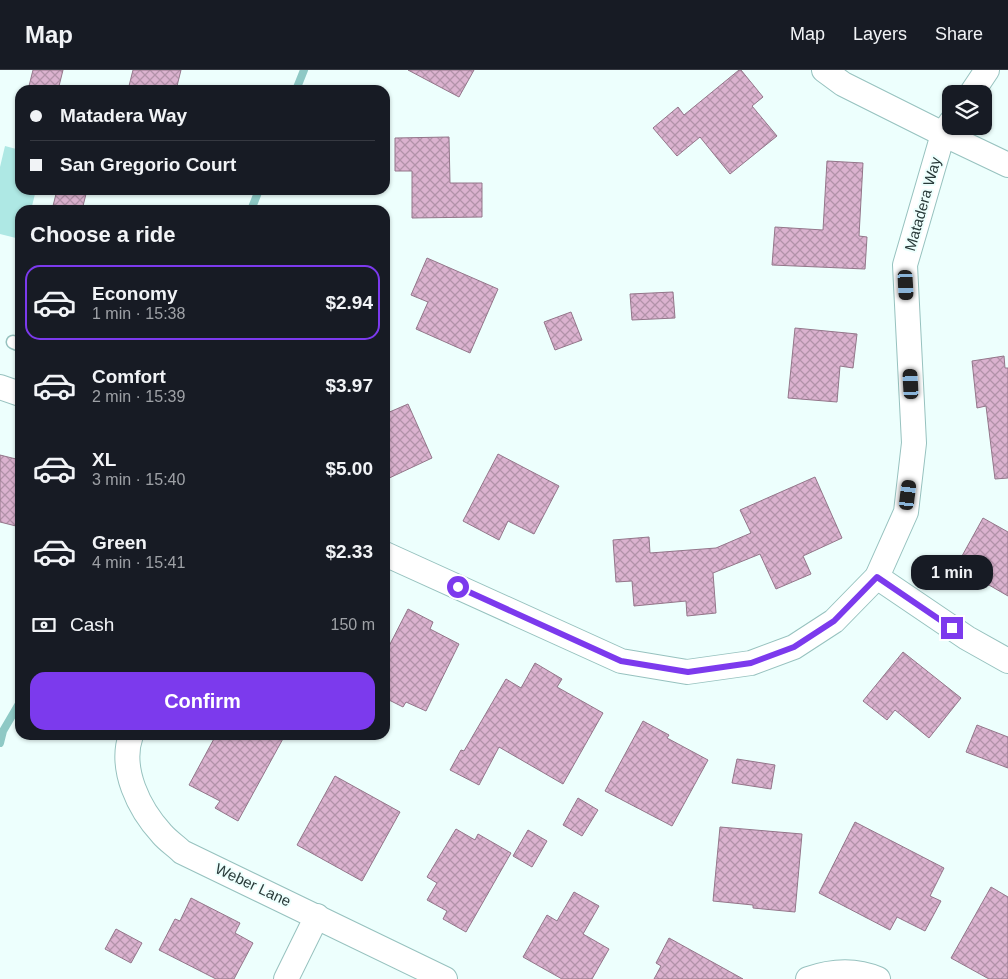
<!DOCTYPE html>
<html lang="en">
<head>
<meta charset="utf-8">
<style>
  :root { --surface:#171b24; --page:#242831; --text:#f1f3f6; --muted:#9ea1a6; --line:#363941; --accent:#7c3aed }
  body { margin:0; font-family:Helvetica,sans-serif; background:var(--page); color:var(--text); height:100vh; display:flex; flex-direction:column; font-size:19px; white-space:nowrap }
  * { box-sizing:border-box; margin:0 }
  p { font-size:16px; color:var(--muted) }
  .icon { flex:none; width:28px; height:28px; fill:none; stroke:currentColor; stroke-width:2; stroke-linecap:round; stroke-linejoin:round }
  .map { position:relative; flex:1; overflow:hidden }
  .side { position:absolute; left:15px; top:135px; width:375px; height:535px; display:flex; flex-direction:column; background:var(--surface); border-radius:15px; box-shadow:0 1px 4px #0004 }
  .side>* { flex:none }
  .guide { position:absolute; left:15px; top:15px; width:375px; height:110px; border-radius:15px; box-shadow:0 1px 4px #0004; display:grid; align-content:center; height:110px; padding:0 15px; background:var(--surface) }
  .fabs { position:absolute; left:942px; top:15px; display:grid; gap:10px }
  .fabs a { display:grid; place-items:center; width:50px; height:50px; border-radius:10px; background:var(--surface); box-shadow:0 1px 4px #0004; font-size:25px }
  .end { position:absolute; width:22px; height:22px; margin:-11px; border:6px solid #7c3aed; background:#fff; box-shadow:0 0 0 2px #fff }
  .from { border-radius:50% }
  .bubble { position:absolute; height:35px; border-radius:15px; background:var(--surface); box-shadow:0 1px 4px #0004; font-size:16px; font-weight:700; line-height:35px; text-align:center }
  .car { position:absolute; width:15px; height:30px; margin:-15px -8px; border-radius:6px; box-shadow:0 0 4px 1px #0007; background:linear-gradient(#222 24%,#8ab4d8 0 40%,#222 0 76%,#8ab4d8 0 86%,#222 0) }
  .guide b { display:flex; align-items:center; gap:18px; height:48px; font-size:19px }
  .guide b+b { border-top:1px solid var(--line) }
  .guide i { width:12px; height:12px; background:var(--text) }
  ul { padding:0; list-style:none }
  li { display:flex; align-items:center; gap:15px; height:75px; margin:0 10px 8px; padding:0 5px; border:2px solid transparent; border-radius:15px }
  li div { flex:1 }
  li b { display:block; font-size:19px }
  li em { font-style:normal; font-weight:700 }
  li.current { border-color:var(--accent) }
  li>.icon { width:45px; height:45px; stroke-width:1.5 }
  h2 { padding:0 15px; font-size:22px; line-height:60px }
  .pay { display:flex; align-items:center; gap:12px; height:55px; padding:0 15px; font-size:19px }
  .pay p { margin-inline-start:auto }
  .action { display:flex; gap:10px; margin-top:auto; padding:10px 15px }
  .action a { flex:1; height:58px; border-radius:15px; background:var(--accent); color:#fff; font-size:20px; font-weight:700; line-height:58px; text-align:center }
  header { display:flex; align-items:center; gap:30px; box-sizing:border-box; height:70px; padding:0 25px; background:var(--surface); border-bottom:1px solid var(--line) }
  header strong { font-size:24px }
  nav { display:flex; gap:28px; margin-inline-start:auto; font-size:18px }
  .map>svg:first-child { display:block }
  .grass { fill:#aee8e4 }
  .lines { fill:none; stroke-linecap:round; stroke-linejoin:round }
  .stream { stroke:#8ec9c5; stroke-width:8 }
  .building { fill:url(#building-cross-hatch); stroke:#93768a }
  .lane-casing { stroke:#97c2bf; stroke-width:15 }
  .street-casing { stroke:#97c2bf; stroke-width:26 }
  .lane { stroke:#fff; stroke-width:12 }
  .street { stroke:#fff; stroke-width:24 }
  .route { stroke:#7c3aed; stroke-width:6 }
  .labels { text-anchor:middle; stroke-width:4; stroke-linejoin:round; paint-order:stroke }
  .street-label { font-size:15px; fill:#293a39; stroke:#edfffd }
</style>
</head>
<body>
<header>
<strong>Map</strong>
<nav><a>Map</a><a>Layers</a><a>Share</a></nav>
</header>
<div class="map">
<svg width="1008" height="909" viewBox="0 0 1008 909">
  <defs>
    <pattern id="building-cross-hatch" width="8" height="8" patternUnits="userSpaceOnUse" patternTransform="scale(1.25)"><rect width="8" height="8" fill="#dbb2cf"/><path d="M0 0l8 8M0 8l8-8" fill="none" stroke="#b292a9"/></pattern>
  </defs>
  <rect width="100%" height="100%" fill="#edfffd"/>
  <path class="grass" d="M5,76l15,4v40h16l-5,20h-11v29l-20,-5v-67z"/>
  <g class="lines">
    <g class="stream">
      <path d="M296,20l8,-20"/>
      <path d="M251,140l8,-20"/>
      <path d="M0,673l3,-12 17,-29"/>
    </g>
  </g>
  <g class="building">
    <path d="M33,0h30l-5,20h-30z"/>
    <path d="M133,0h48l-5,20h-48z"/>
    <path d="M408,0h66l-15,27z"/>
    <path d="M739,0h2l22,27 -11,9 25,30 -47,38 -30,-37 -23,19 -24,-28 25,-21 6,8z"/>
    <path d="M449,67l1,46h32v34l-70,1v-47h-17v-33z"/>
    <path d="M827,91l36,2 -4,73 8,1 -2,32 -93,-4 3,-38 48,3z"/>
    <path d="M57,120h30l-5,20h-30z"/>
    <path d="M427,188l71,31 -28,64 -54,-24 12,-27 -17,-7z"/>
    <path d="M673,222l2,26 -43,2 -2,-26z"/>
    <path d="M571,242l11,28 -27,10 -11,-28z"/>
    <path d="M795,258l62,6 -4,34 -13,-2 -3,36 -49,-4z"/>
    <path d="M1004,286l1,12h3v110l-13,1 -9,-73 -9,2 -5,-47z"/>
    <path d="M408,334l24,54 -47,22v-66z"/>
    <path d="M498,384l61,32 -25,48 -26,-13 -9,19 -36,-19z"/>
    <path d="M0,385l20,5v67l-20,-5z"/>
    <path d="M815,407l27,61 -39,18 8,18 -35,15 -16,-35 -47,19 3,40 -29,3 -1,-15 -52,5 -2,-25 -16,1 -3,-42 36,-3 1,16 66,-5 35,-15 -11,-23z"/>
    <path d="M983,448l25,14v64l-26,-15 6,-10 -26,-15z"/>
    <path d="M408,539l25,13 -3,7 29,15 -33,67 -20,-9 -3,5 -18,-9v-44z"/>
    <path d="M903,582l58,46 -32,40 -34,-28 -8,10 -24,-19z"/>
    <path d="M535,593l27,16 -5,8 46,26 -40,71 -64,-37 -20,38 -29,-15 11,-20 3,1 42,-72 15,9z"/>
    <path d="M643,651l26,14 -2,3 41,22 -36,66 -67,-35z"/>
    <path d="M977,655l31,12v31l-42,-16z"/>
    <path d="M216,665h69l-47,86 -23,-13 5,-7 -31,-16z"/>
    <path d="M737,689l38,6 -4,24 -39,-6z"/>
    <path d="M335,706l65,36 -38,69 -65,-36z"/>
    <path d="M578,728l20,12 -16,26 -19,-11z"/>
    <path d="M855,752l89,46 -14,28 11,5 -16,30 -28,-14 -7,13 -71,-37z"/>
    <path d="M720,757l82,7 -7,78 -42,-4v-3l-40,-4z"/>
    <path d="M456,759l19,11 3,-6 33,19 -45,79 -23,-13 4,-8 -20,-11 10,-17 -10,-6z"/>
    <path d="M528,760l19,11 -15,26 -19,-11z"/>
    <path d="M991,817l17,10v82h-19l-38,-21z"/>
    <path d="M574,822l25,14 -16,28 26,15 -17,30h-30l-39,-22 24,-42 10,6z"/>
    <path d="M191,828l49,25 -5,10 18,10 -19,36h-18l-57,-29 16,-31 5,2z"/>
    <path d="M116,859l26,14 -11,20 -26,-14z"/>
    <path d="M669,868l74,41h-89l7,-13 -5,-3z"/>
  </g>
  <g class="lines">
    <defs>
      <path id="lane" d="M13,272l7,3"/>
      <g id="street">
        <path d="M824,0l19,14 100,50 65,31"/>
        <path d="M971,24l16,-24"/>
        <path d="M0,317l20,7"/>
        <path d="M385,484l236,107 66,11 64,-9 43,-16 40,-26 43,-44 29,-65 8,-69 -9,-178 38,-131 8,-12"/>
        <path d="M877,507l90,61 41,23"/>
        <path d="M131,665c-12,34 8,74 31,99 6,7 14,12 20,18l263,127"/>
        <path d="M286,909l31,-63"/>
        <path d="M808,909c23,-8 47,-10 70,0"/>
      </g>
    </defs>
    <use href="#lane" class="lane-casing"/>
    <use href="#street" class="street-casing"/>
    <use href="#lane" class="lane"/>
    <use href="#street" class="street"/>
  </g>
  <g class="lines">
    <path class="route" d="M458,517l163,74 67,11 63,-9 43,-16 40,-26 43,-44 75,51"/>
  </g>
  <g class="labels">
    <g class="street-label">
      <text transform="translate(923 134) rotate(-74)" y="5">Matadera Way</text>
      <text transform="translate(253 815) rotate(25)" y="5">Weber Lane</text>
    </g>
  </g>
</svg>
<div class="fabs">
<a><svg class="icon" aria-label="layers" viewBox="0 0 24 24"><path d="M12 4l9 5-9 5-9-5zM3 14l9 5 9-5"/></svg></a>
</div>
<i class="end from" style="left:458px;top:517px"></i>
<i class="end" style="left:952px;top:558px"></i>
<div class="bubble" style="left:911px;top:485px;width:82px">1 min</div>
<i class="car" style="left:906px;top:215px;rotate:177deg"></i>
<i class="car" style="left:911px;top:314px;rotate:357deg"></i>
<i class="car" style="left:908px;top:425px;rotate:7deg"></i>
<div class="guide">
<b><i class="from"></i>Matadera Way</b>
<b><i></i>San Gregorio Court</b>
</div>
<section class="side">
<h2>Choose a ride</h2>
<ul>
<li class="current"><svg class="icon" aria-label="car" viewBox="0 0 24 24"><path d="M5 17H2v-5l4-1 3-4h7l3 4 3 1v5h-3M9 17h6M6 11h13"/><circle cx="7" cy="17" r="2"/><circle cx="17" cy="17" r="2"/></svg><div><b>Economy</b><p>1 min · 15:38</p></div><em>$2.94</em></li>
<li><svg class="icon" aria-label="car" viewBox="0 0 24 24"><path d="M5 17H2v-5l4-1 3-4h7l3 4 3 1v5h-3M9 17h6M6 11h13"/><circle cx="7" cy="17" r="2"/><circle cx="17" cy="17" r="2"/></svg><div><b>Comfort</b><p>2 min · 15:39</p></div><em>$3.97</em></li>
<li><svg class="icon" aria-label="car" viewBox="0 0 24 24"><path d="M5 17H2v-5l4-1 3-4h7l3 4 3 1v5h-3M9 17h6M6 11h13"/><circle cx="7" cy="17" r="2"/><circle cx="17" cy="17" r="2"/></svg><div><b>XL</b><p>3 min · 15:40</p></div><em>$5.00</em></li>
<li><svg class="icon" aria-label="car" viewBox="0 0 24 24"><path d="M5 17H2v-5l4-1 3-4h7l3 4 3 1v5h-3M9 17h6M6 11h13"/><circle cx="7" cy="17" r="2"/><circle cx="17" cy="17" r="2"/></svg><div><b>Green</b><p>4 min · 15:41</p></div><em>$2.33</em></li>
</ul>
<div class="pay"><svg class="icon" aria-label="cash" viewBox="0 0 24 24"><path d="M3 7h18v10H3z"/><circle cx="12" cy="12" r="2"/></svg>Cash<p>150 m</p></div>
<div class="action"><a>Confirm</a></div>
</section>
</div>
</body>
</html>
